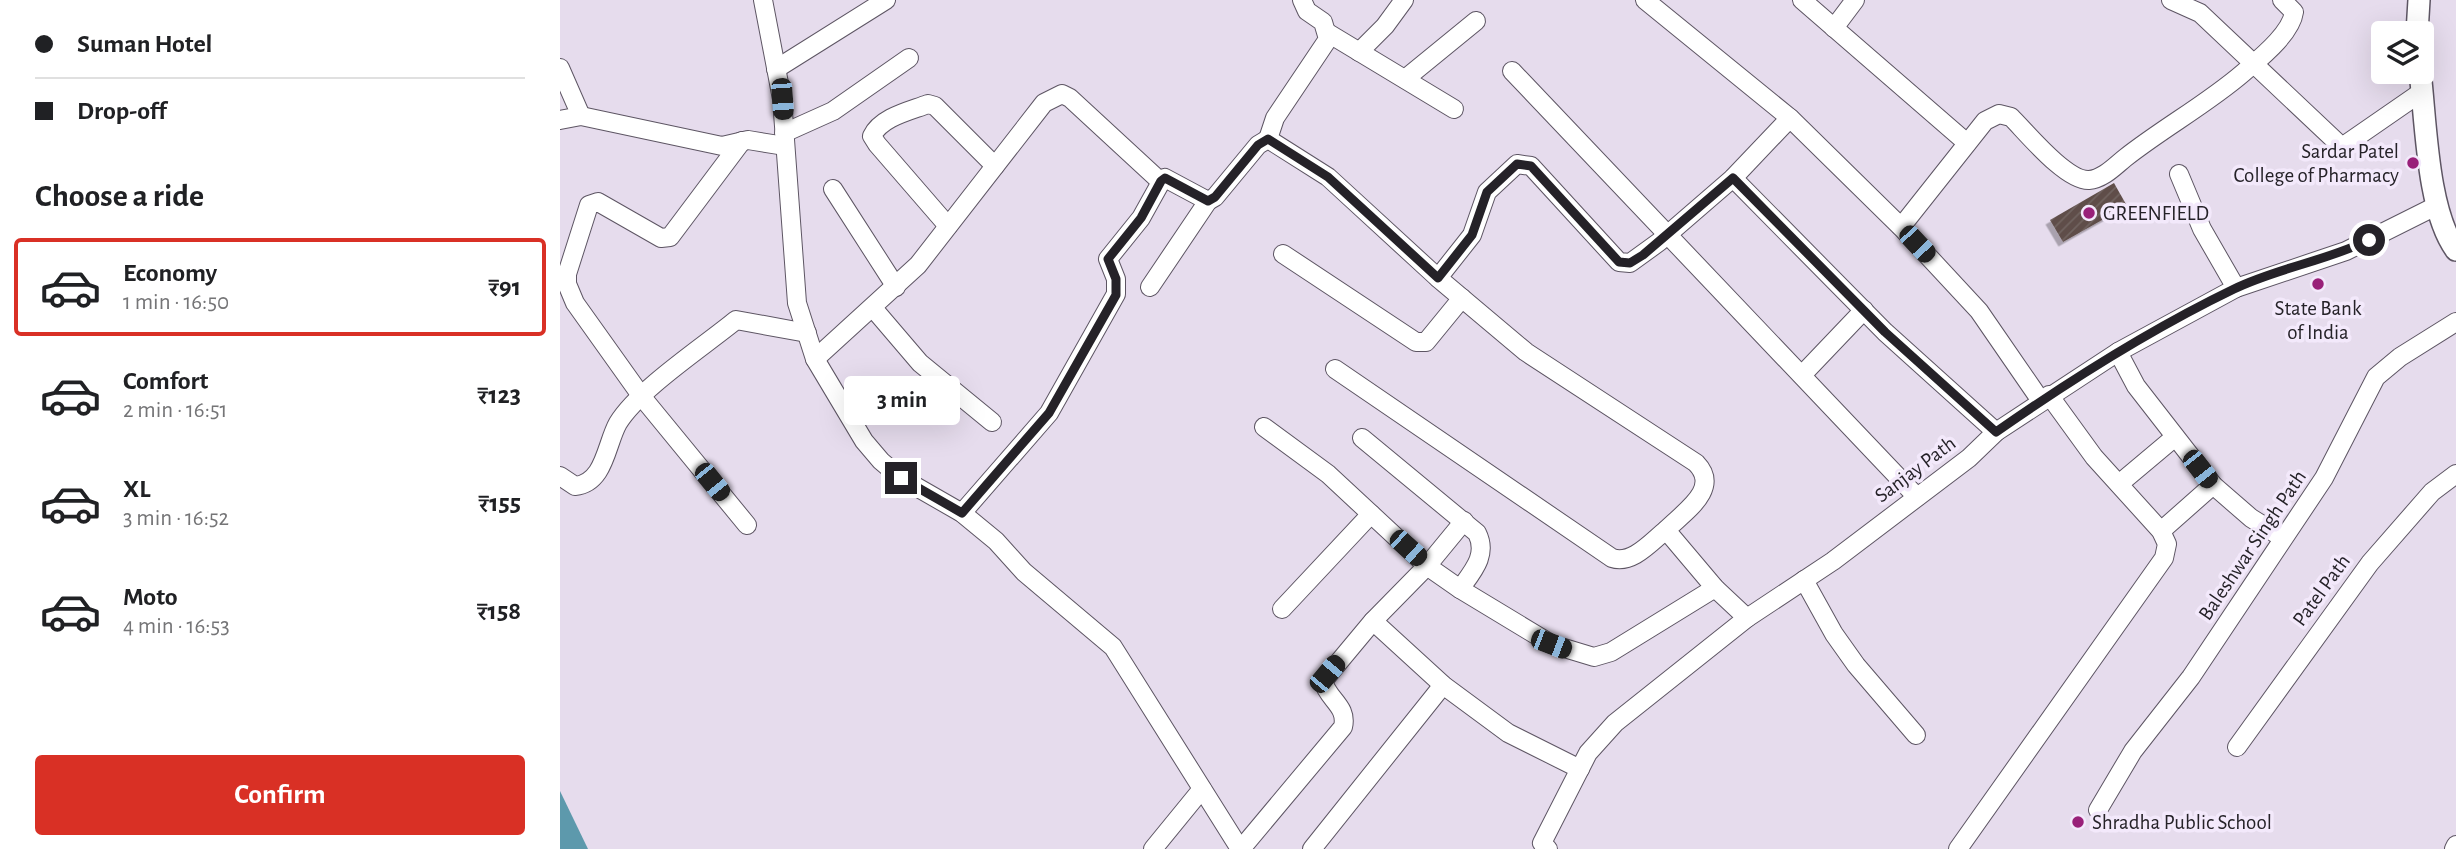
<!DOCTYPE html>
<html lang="en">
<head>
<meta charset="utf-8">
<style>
  :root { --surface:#fff; --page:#f2f2f2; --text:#202124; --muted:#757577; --line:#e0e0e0; --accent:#d93025 }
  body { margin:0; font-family:"Alegreya Sans",sans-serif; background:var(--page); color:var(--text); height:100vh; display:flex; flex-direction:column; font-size:26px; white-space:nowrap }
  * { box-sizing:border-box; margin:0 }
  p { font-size:23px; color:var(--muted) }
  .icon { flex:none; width:38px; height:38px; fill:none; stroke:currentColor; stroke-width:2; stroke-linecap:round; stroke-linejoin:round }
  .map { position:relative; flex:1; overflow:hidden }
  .drawer { display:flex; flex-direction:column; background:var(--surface); width:560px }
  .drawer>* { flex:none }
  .guide { display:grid; align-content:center; height:154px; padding:0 35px; background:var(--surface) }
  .fabs { position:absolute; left:1811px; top:21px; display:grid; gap:14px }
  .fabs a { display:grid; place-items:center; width:63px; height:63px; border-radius:7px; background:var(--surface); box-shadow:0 7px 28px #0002; font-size:35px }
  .end { position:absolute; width:32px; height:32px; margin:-16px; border:9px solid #252228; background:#fff; box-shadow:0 0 0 4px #fff }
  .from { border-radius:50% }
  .bubble { position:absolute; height:49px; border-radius:7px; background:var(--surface); box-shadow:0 7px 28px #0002; font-size:23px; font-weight:700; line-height:49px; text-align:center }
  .car { position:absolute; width:21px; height:42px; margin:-21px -10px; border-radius:9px; box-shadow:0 0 5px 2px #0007; background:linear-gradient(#222 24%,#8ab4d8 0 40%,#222 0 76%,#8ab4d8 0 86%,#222 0) }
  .guide b { display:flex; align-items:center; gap:24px; height:66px; font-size:26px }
  .guide b+b { border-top:2px solid var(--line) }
  .guide i { width:18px; height:18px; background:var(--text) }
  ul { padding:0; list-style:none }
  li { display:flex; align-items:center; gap:21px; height:98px; margin:0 14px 10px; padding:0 21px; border:4px solid transparent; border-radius:7px }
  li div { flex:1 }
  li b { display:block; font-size:26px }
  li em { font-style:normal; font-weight:700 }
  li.current { border-color:var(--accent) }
  li>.icon { width:63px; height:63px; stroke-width:1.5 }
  h2 { padding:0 35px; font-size:32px; line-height:84px }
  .primary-button { display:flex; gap:14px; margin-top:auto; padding:14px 35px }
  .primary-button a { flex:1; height:80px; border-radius:7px; background:var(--accent); color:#fff; font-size:28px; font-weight:700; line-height:80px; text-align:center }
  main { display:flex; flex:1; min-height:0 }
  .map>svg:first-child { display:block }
  .water { fill:#5d99ac }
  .building { fill:url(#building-hatch); filter:url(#shadow) }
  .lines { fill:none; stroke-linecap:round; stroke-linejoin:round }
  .minor-casing { stroke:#5d5563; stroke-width:20 }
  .tertiary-casing { stroke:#5d5563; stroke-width:24 }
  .minor { stroke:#fff; stroke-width:18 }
  .tertiary { stroke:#fff; stroke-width:21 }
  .route { stroke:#252228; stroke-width:9 }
  .poi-dot { fill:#992079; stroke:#f3e9fb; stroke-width:2.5 }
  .labels { text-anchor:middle; stroke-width:7; stroke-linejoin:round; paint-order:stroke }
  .poi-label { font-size:21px; fill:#252228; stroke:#f3e9fb; text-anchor:start }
  .street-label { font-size:21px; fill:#252228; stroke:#f3e9fb }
</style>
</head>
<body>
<main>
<section class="drawer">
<div class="guide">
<b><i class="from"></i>Suman Hotel</b>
<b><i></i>Drop-off</b>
</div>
<h2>Choose a ride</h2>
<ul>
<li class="current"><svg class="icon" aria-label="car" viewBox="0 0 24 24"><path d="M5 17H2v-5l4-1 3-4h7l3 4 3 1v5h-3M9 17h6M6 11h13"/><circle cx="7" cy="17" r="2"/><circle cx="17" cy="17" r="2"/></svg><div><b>Economy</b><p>1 min · 16:50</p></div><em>₹91</em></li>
<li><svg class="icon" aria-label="car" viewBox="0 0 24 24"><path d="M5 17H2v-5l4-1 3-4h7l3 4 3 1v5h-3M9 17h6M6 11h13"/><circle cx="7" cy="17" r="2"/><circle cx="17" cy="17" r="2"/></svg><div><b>Comfort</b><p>2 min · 16:51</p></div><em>₹123</em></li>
<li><svg class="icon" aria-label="car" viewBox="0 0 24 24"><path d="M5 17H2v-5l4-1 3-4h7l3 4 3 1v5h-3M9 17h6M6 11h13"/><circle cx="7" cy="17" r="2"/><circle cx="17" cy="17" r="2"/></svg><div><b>XL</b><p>3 min · 16:52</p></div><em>₹155</em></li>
<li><svg class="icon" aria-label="car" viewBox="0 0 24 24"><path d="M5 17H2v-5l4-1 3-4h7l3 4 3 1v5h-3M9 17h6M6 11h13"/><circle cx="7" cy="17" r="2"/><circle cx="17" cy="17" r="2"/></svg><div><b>Moto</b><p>4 min · 16:53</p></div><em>₹158</em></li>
</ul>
<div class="primary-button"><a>Confirm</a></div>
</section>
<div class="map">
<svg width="1896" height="849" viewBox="0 0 1896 849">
  <defs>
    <pattern id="building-hatch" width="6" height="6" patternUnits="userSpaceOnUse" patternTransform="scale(1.75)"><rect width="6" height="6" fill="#5e4d48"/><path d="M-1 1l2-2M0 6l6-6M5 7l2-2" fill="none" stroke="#716360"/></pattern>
    <filter id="shadow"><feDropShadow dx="-4.5" dy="4.5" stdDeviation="0" flood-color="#0004"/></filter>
  </defs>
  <rect width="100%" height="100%" fill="#e6dced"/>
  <path class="water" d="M0,791l28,58h-28z"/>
  <path class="building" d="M1554,183l13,23 -64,36 -13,-22z"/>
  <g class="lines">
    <defs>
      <g id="minor">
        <path d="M203,0l19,99 15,204 18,56 49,82 17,20 20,17 61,35 34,28 28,31 89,75 127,202"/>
        <path d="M1085,0l145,118"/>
        <path d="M1242,0l165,143"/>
        <path d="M1611,0l29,13 142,134 81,-56"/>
        <path d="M1274,28l21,-28"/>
        <path d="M768,33l126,76"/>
        <path d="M799,52l26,-26 19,-26"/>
        <path d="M0,68l21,48"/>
        <path d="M216,69l110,-69"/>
        <path d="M952,71l405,426"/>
        <path d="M845,79l71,-58"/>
        <path d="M0,120l21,-4 141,30 26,-6 37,6"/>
        <path d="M224,133l49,-22 76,-53"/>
        <path d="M708,139l7,-21 53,-79 -5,-17 -16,-11 -5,-11"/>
        <path d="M182,141l-72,96 -9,1 -63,-36 -9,3 -22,69v10l8,19 67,94 105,128"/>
        <path d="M1619,174l23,55 34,59"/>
        <path d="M1173,178l152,154 111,100"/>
        <path d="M273,189l63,98"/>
        <path d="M388,226l-71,-82 -5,-8c9,-19 38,-25 56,-32l7,2 60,60"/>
        <path d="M1341,227l84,-106 14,-7 12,3c16,16 55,64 78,63 14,-1 26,-14 36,-22 38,-30 82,-54 118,-85 16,-14 48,-39 51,-61l-12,-12"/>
        <path d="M723,254l133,88h10l36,-44"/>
        <path d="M878,278l34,-43 15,-43 30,-28 14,2 88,96 11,1 29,-21 74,-64 57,-60 111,109 78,84 62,90"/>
        <path d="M590,287l58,-86"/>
        <path d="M313,308l47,55 72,59"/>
        <path d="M1558,352l18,34 77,99"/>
        <path d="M255,359l103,-94 126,-162 18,-9 8,4 91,84"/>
        <path d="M775,369l277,189c20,7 39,-16 54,-28"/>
        <path d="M1242,375l62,-65"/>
        <path d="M704,427l64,47 99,92 -54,55 70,64 65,48 72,36"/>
        <path d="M802,438l115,95c11,22 -4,38 -17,56l91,55 43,13 17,-5 104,-64"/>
        <path d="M0,476l15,10c30,-3 31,-42 43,-63 21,-34 85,-76 118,-103l71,13"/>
        <path d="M1559,484l56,-47"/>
        <path d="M402,513l87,-100 67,-119v-15l-8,-20 33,-41 20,-36 4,-4 43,23 7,-4 43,-52 10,-6 60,38 110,101 88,74 170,111c25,26 -11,48 -30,67l49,58 32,30"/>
        <path d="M1601,531l52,-46 38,33 32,20"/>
        <path d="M1244,580l30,54 22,31 60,70"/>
        <path d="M900,589l-33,-23 37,-45"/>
        <path d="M722,609l89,-95"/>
        <path d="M1677,747l133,-184 62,-71 24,-18"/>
        <path d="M1538,810l35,-59 58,-74 133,-199 52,-101 24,-20 56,-35"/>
        <path d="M593,849l49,-60"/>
        <path d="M681,849l102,-122c5,-21 -15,-27 -20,-46l50,-60"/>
        <path d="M752,849l131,-164"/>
        <path d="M988,849l-6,-6 46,-90 27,-30 132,-105 86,-57 136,-103 27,-26 122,-80 118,-64 110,-37 92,-46"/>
        <path d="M1398,849l206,-291 3,-14 -6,-13 -67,-74 -45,-62"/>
        <path d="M1894,849l2,-4"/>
      </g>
      <g id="tertiary">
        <path d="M1857,33l2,-33"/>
        <path d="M1860,72c6,49 7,139 36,178"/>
      </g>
    </defs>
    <use href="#minor" class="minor-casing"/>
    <use href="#tertiary" class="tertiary-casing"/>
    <use href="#minor" class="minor"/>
    <use href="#tertiary" class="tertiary"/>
  </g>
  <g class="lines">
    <path class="route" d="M341,478l61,35 87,-100 67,-118v-16l-8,-20 33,-41 20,-37 4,-3 43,23 7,-4 43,-52 10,-6 60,38 110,101 34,-43 15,-43 30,-28 14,2 88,96 11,1 13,-8 90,-77 152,154 111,100c76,-53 155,-103 238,-143 43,-21 92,-28 135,-49"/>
  </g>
  <g class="poi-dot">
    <circle cx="1853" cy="163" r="7"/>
    <circle cx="1529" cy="213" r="7"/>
    <circle cx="1758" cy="284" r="7"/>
    <circle cx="1518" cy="822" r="7"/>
  </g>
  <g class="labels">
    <g class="poi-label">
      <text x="1839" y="158" text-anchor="end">Sardar Patel<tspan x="1839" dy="24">College of Pharmacy</tspan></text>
      <text x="1543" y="220">GREENFIELD</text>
      <text x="1758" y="315" text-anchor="middle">State Bank<tspan x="1758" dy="24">of India</tspan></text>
      <text x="1532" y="829">Shradha Public School</text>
    </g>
    <g class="street-label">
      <text transform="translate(1355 469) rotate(-37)" y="7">Sanjay Path</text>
      <text transform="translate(1692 545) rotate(-56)" y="7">Baleshwar Singh Path</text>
      <text transform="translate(1761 590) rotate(-54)" y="7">Patel Path</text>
    </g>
  </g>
</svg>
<div class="fabs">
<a><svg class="icon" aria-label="layers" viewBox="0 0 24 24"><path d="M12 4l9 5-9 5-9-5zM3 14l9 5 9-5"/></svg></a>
</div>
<i class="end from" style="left:1809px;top:240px"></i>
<i class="end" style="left:341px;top:478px"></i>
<div class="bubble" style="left:284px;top:376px;width:116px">3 min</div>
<i class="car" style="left:222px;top:99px;rotate:176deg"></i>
<i class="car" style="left:1357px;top:244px;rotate:137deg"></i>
<i class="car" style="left:1640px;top:469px;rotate:142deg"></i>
<i class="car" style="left:152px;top:482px;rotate:141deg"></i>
<i class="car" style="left:848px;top:548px;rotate:132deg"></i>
<i class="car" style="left:991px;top:644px;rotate:111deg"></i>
<i class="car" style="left:767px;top:674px;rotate:40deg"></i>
</div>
</main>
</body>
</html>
